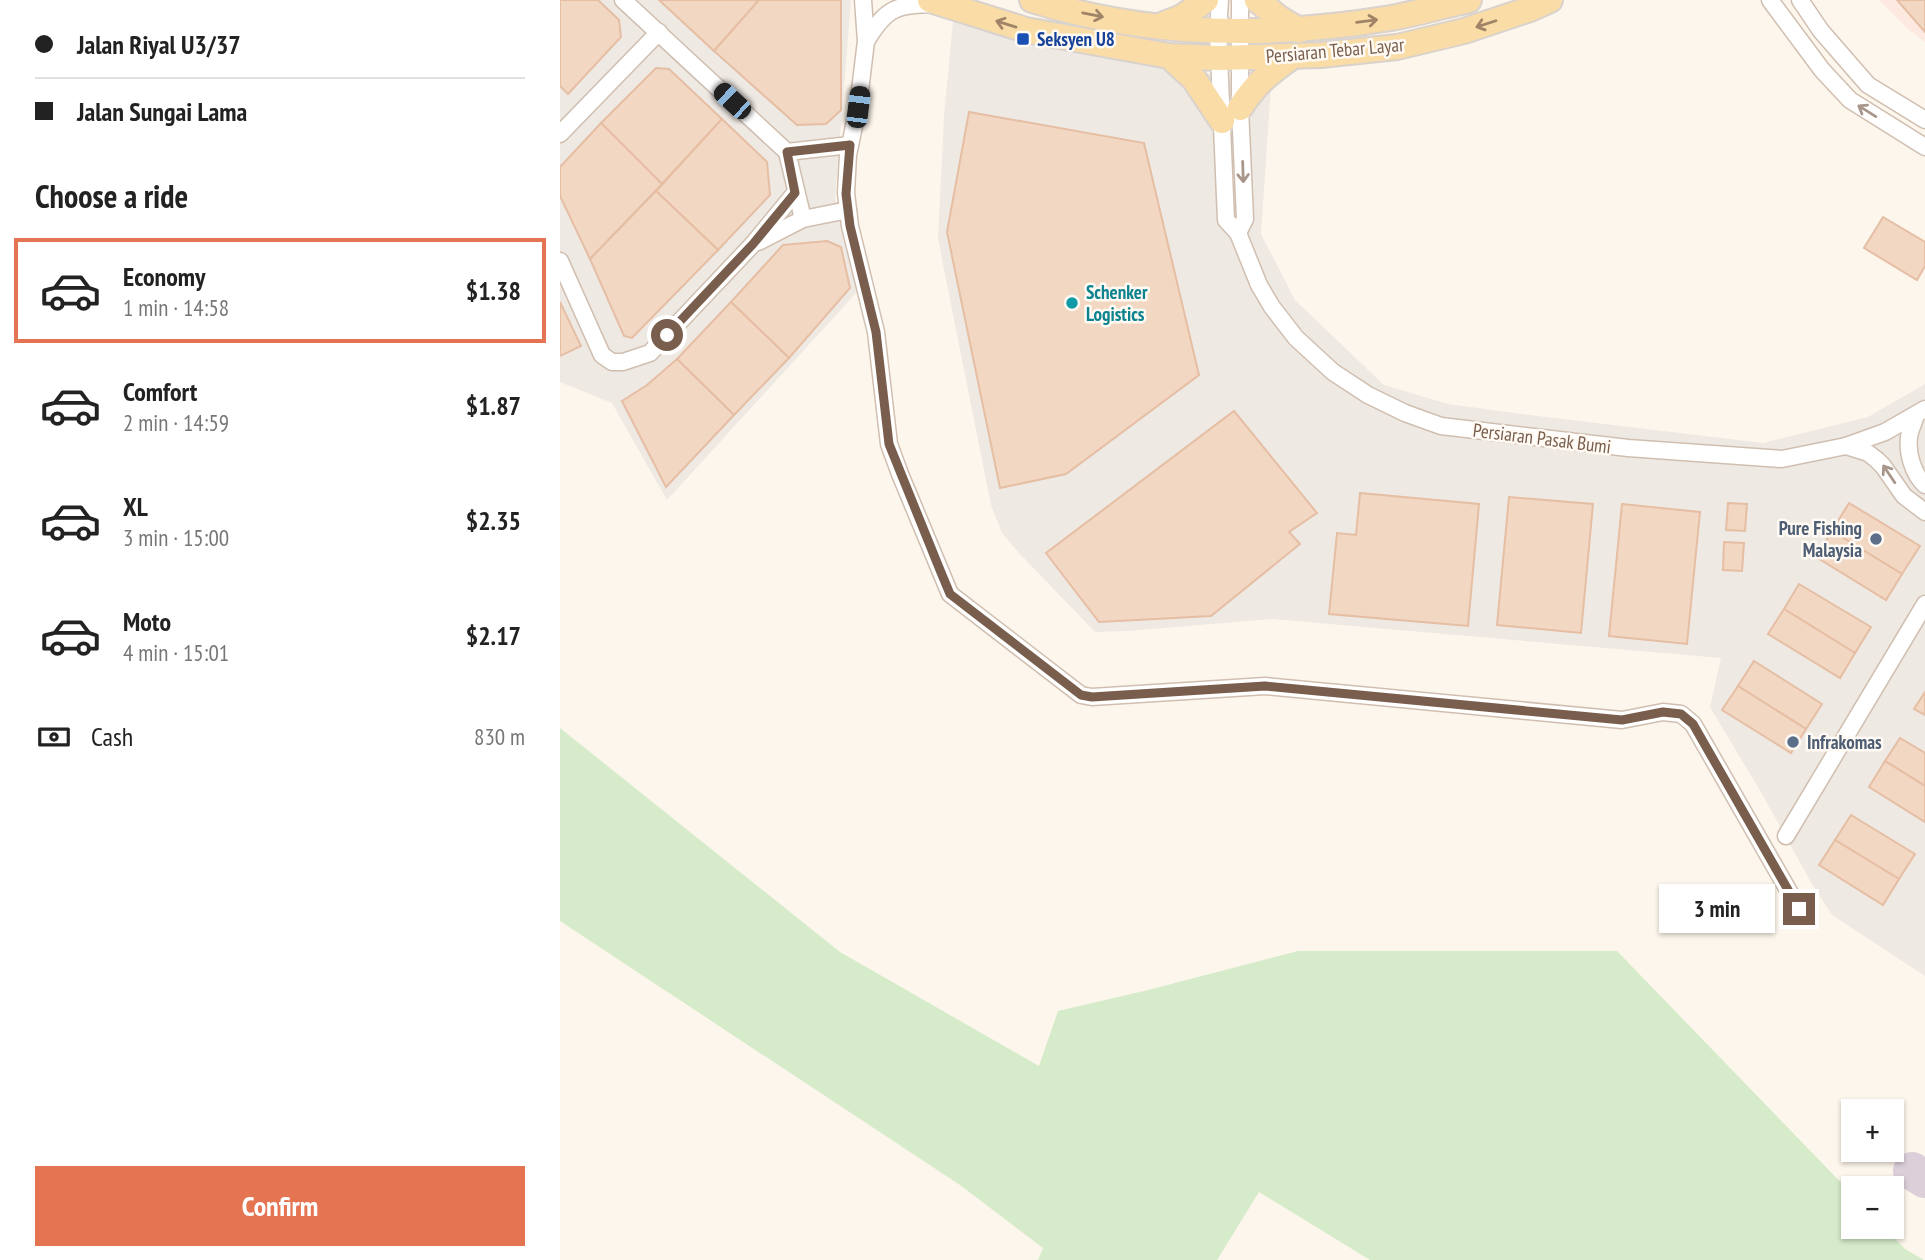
<!DOCTYPE html>
<html lang="en">
<head>
<meta charset="utf-8">
<style>
  :root { --surface:#fff; --page:#f2f2f2; --text:#222; --muted:#767676; --line:#e0e0e0; --accent:#e57552 }
  body { margin:0; font-family:"PT Sans Narrow",sans-serif; background:var(--page); color:var(--text); height:100vh; display:flex; flex-direction:column; font-size:26px; white-space:nowrap }
  * { box-sizing:border-box; margin:0 }
  p { font-size:23px; color:var(--muted) }
  .icon { flex:none; width:38px; height:38px; fill:none; stroke:currentColor; stroke-width:2; stroke-linecap:round; stroke-linejoin:round }
  .map { position:relative; flex:1; overflow:hidden }
  .details { display:flex; flex-direction:column; background:var(--surface); width:560px }
  .details>* { flex:none }
  .guide { display:grid; align-content:center; height:154px; padding:0 35px; background:var(--surface) }
  .tools { position:absolute; left:1281px; top:1099px; display:grid; gap:14px }
  .tools a { display:grid; place-items:center; width:63px; height:63px; border-radius:0px; background:var(--surface); box-shadow:0 2px 5px #0004; font-size:35px }
  .end { position:absolute; width:32px; height:32px; margin:-16px; border:9px solid #795e4d; background:#fff; box-shadow:0 0 0 4px #fff }
  .from { border-radius:50% }
  .bubble { position:absolute; height:49px; border-radius:0px; background:var(--surface); box-shadow:0 2px 5px #0004; font-size:23px; font-weight:800; line-height:49px; text-align:center }
  .car { position:absolute; width:21px; height:42px; margin:-21px -10px; border-radius:9px; box-shadow:0 0 5px 2px #0007; background:linear-gradient(#222 24%,#8ab4d8 0 40%,#222 0 76%,#8ab4d8 0 86%,#222 0) }
  .guide b { display:flex; align-items:center; gap:24px; height:66px; font-size:26px }
  .guide b+b { border-top:2px solid var(--line) }
  .guide i { width:18px; height:18px; background:var(--text) }
  ul { padding:0; list-style:none }
  li { display:flex; align-items:center; gap:21px; height:105px; margin:0 14px 10px; padding:0 21px; border:4px solid transparent; border-radius:0px }
  li div { flex:1 }
  li b { display:block; font-size:26px }
  li em { font-style:normal; font-weight:800 }
  li.selected { border-color:var(--accent) }
  li>.icon { width:63px; height:63px; stroke-width:1.5 }
  h2 { padding:0 35px; font-size:32px; line-height:84px }
  .pay { display:flex; align-items:center; gap:18px; height:77px; padding:0 35px; font-size:26px }
  .pay p { margin-inline-start:auto }
  .action { display:flex; gap:14px; margin-top:auto; padding:14px 35px }
  .action a { flex:1; height:80px; border-radius:0px; background:var(--accent); color:#fff; font-size:28px; font-weight:800; line-height:80px; text-align:center }
  main { display:flex; flex:1; min-height:0 }
  .map>svg:first-child { display:block }
  .commercial { fill:#fde9e0 }
  .industrial { fill:#efe9e4 }
  .green { fill:#d6ebc9 }
  .lines { fill:none; stroke-linecap:round; stroke-linejoin:round }
  .taxiway { stroke:#dccfda; stroke-width:38 }
  .building { fill:#f2d7c3; stroke:#e5bea3; stroke-width:2 }
  .street-casing { stroke:#d0bfb0; stroke-width:19 }
  .primary-casing { stroke:#d9d2cd; stroke-width:28 }
  .street { stroke:#fff; stroke-width:16 }
  .primary { stroke:#fadca6; stroke-width:24 }
  .oneway { stroke:#a08468 }
  .oneway2 { stroke:#a8968b }
  .route { stroke:#795e4d; stroke-width:9 }
  .transit-dot { fill:#1a4fb4; stroke:#fffaf3; stroke-width:2.5 }
  .culture-dot { fill:#0f9aa8; stroke:#fffaf3; stroke-width:2.5 }
  .service-dot { fill:#5c6f8a; stroke:#fffaf3; stroke-width:2.5 }
  .labels { text-anchor:middle; stroke-width:5; stroke-linejoin:round; paint-order:stroke }
  .transit-label { font-size:19px; font-weight:bold; fill:#164399; stroke:#fffaf3; text-anchor:start }
  .street-label { font-size:19px; fill:#795e4d; stroke:#fffaf3 }
  .culture-label { font-size:19px; font-weight:bold; fill:#0d838f; stroke:#fffaf3; text-anchor:start }
  .service-label { font-size:19px; font-weight:bold; fill:#4e5e75; stroke:#fffaf3; text-anchor:end }
</style>
</head>
<body>
<main>
<section class="details">
<div class="guide">
<b><i class="from"></i>Jalan Riyal U3/37</b>
<b><i></i>Jalan Sungai Lama</b>
</div>
<h2>Choose a ride</h2>
<ul>
<li class="selected"><svg class="icon" aria-label="car" viewBox="0 0 24 24"><path d="M5 17H2v-5l4-1 3-4h7l3 4 3 1v5h-3M9 17h6M6 11h13"/><circle cx="7" cy="17" r="2"/><circle cx="17" cy="17" r="2"/></svg><div><b>Economy</b><p>1 min · 14:58</p></div><em>$1.38</em></li>
<li><svg class="icon" aria-label="car" viewBox="0 0 24 24"><path d="M5 17H2v-5l4-1 3-4h7l3 4 3 1v5h-3M9 17h6M6 11h13"/><circle cx="7" cy="17" r="2"/><circle cx="17" cy="17" r="2"/></svg><div><b>Comfort</b><p>2 min · 14:59</p></div><em>$1.87</em></li>
<li><svg class="icon" aria-label="car" viewBox="0 0 24 24"><path d="M5 17H2v-5l4-1 3-4h7l3 4 3 1v5h-3M9 17h6M6 11h13"/><circle cx="7" cy="17" r="2"/><circle cx="17" cy="17" r="2"/></svg><div><b>XL</b><p>3 min · 15:00</p></div><em>$2.35</em></li>
<li><svg class="icon" aria-label="car" viewBox="0 0 24 24"><path d="M5 17H2v-5l4-1 3-4h7l3 4 3 1v5h-3M9 17h6M6 11h13"/><circle cx="7" cy="17" r="2"/><circle cx="17" cy="17" r="2"/></svg><div><b>Moto</b><p>4 min · 15:01</p></div><em>$2.17</em></li>
</ul>
<div class="pay"><svg class="icon" aria-label="cash" viewBox="0 0 24 24"><path d="M3 7h18v10H3z"/><circle cx="12" cy="12" r="2"/></svg>Cash<p>830 m</p></div>
<div class="action"><a>Confirm</a></div>
</section>
<div class="map">
<svg width="1365" height="1260" viewBox="0 0 1365 1260">
  <rect width="100%" height="100%" fill="#fdf6ec"/>
  <path class="commercial" d="M1319,0h46v42l-17,-13z"/>
  <g class="industrial">
    <path d="M0,0h291l-16,198 23,93 -191,209 -55,-97 -52,-21z"/>
    <path d="M393,22l318,64 -10,148 34,66 89,85 64,19 90,12 225,27 105,-26 57,-33v592l-93,-61 -20,-31 -50,-90 -52,-87 11,-49 -449,-39 -145,12 -32,1 -76,-79 -17,-20 -11,-28 -53,-266 6,-123z"/>
  </g>
  <path class="green" d="M0,728l280,224 199,114 19,-55 90,-21 150,-39h319l236,244v32h30l22,22 19,11h-554l-111,-68 -42,68h-179l5,-12 -83,-63 -400,-264z"/>
  <g class="lines">
    <path class="taxiway" d="M1352,1171l13,8"/>
  </g>
  <g class="building">
    <path d="M0,0h38l21,20 2,17 -53,57 -8,-8z"/>
    <path d="M99,0h100l-45,51z"/>
    <path d="M199,0h82v110l-15,14 -29,1 -83,-74z"/>
    <path d="M1337,0h28v32z"/>
    <path d="M96,68l13,1 53,50 -60,65 -61,-61z"/>
    <path d="M409,112l175,31 55,232 -133,99 -66,14 -53,-256z"/>
    <path d="M162,119l45,43 3,33 -52,55 -62,-59z"/>
    <path d="M41,123l61,61 -72,75 -30,-63v-29z"/>
    <path d="M96,191l62,59 -86,88 -8,-2 -34,-77z"/>
    <path d="M1323,217l42,25v24l-8,14 -53,-32z"/>
    <path d="M267,241l14,6 9,41 -61,70 -58,-56 52,-57z"/>
    <path d="M0,302l21,44 -21,10z"/>
    <path d="M171,302l58,56 -55,57 -57,-56z"/>
    <path d="M117,359l57,56 -68,72 -44,-86 25,-16z"/>
    <path d="M674,411l83,102 -28,19 11,12 -89,72 -112,6 -53,-69z"/>
    <path d="M800,493l119,11 -11,122 -139,-12 8,-81 19,2z"/>
    <path d="M949,497l84,7 -12,129 -84,-8z"/>
    <path d="M1168,503l19,1 -2,27 -19,-1z"/>
    <path d="M1289,503l71,43 -18,28 -70,-43z"/>
    <path d="M1062,504l78,8 -13,132 -78,-8z"/>
    <path d="M1272,531l70,43 -16,26 -70,-43z"/>
    <path d="M1164,542l20,1 -2,28 -19,-1z"/>
    <path d="M1239,584l72,43 -16,26 -71,-44z"/>
    <path d="M1224,609l71,44 -15,25 -72,-44z"/>
    <path d="M1194,661l68,43 -16,25 -68,-43z"/>
    <path d="M1178,686l68,43 -15,24 -69,-43z"/>
    <path d="M1365,692v23l-11,-6z"/>
    <path d="M1340,738l25,15v33l-40,-25z"/>
    <path d="M1325,761l40,25v36l-56,-35z"/>
    <path d="M1291,815l64,39 -16,25 -64,-39z"/>
    <path d="M1275,840l64,39 -16,26 -64,-40z"/>
  </g>
  <g class="lines">
    <defs>
      <g id="street">
        <path d="M63,0l164,152"/>
        <path d="M303,0l3,41 -8,66 -10,48 -2,38 4,33 26,106 13,112 11,30 50,120 131,101 11,2 173,-11 357,34 41,-8 18,2 12,10 106,185"/>
        <path d="M660,0l-2,32 8,188 12,13 21,52 13,22 24,31 37,34 35,23 37,18 36,13 187,22 154,11 64,-13 39,-14 40,-23"/>
        <path d="M1210,0l52,70 28,30 75,47"/>
        <path d="M1240,0l21,31 47,54 57,35"/>
        <path d="M307,40c21,-36 33,-35 73,-36"/>
        <path d="M0,134l99,-102"/>
        <path d="M288,210l-45,9 -16,-67 63,-7"/>
        <path d="M678,233l7,-14 -5,-111v-108"/>
        <path d="M198,242l45,-23"/>
        <path d="M0,261l42,94 10,7h11l27,-9 103,-109 42,-51"/>
        <path d="M1356,415c-2,7 -6,15 -7,22 -2,16 4,37 16,48"/>
        <path d="M1286,446l22,7 9,7 6,6 21,30 21,16"/>
        <path d="M1226,836l139,-232"/>
      </g>
      <g id="primary">
        <path d="M370,0l96,30 143,26 50,2 102,-3 76,-8 67,-16 66,-22 20,-9"/>
        <path d="M472,0c116,37 239,38 359,18 26,-5 52,-12 78,-18"/>
        <path d="M697,0l22,18 20,12"/>
        <path d="M599,26l23,-9 24,-17"/>
        <path d="M609,56l25,23 28,42"/>
        <path d="M680,108c16,-25 29,-35 53,-52"/>
      </g>
    </defs>
    <use href="#street" class="street-casing"/>
    <use href="#primary" class="primary-casing"/>
    <use href="#street" class="street"/>
    <use href="#primary" class="primary"/>
  </g>
  <defs><path id="oneway-shaft" d="M-6 0H5M1.5-3L5.5 0L1.5 3" fill="none" stroke-width="1.6" stroke-linecap="round" stroke-linejoin="round" transform="scale(1.75)"/></defs>
  <g class="oneway">
    <use href="#oneway-shaft" transform="translate(533 15) rotate(11)"/>
    <use href="#oneway-shaft" transform="translate(807 21) rotate(-7)"/>
    <use href="#oneway-shaft" transform="translate(446 24) rotate(-163)"/>
    <use href="#oneway-shaft" transform="translate(926 24) rotate(162)"/>
  </g>
  <g class="oneway2">
    <use href="#oneway-shaft" transform="translate(1307 111) rotate(-148)"/>
    <use href="#oneway-shaft" transform="translate(683 172) rotate(88)"/>
    <use href="#oneway-shaft" transform="translate(1329 474) rotate(-124)"/>
  </g>
  <g class="lines">
    <path class="route" d="M107,335l86,-91 42,-51 -8,-41 63,-7 -4,49 4,32 26,106 13,112 51,126 10,24 131,101 11,2 173,-11 357,34 41,-8 18,2 12,10 106,185"/>
  </g>
  <rect class="transit-dot" x="456" y="32" width="14" height="14" rx="3.5"/>
  <circle class="culture-dot" cx="512" cy="303" r="7"/>
  <g class="service-dot">
    <circle cx="1316" cy="539" r="7"/>
    <circle cx="1233" cy="742" r="7"/>
  </g>
  <g class="labels">
    <g class="transit-label">
      <text x="477" y="46">Seksyen U8</text>
    </g>
    <g class="street-label">
      <text transform="translate(775 50) rotate(-5)" y="7">Persiaran Tebar Layar</text>
      <text transform="translate(982 438) rotate(7)" y="7">Persiaran Pasak Bumi</text>
    </g>
    <g class="culture-label">
      <text x="526" y="299">Schenker<tspan x="526" dy="22">Logistics</tspan></text>
    </g>
    <g class="service-label">
      <text x="1302" y="535">Pure Fishing<tspan x="1302" dy="22">Malaysia</tspan></text>
      <text x="1247" y="749" text-anchor="start">Infrakomas</text>
    </g>
  </g>
</svg>
<div class="tools">
<a>+</a>
<a>−</a>
</div>
<i class="end from" style="left:107px;top:335px"></i>
<i class="end" style="left:1239px;top:909px"></i>
<div class="bubble" style="left:1099px;top:884px;width:116px">3 min</div>
<i class="car" style="left:172px;top:101px;rotate:313deg"></i>
<i class="car" style="left:298px;top:107px;rotate:7deg"></i>
</div>
</main>
</body>
</html>
